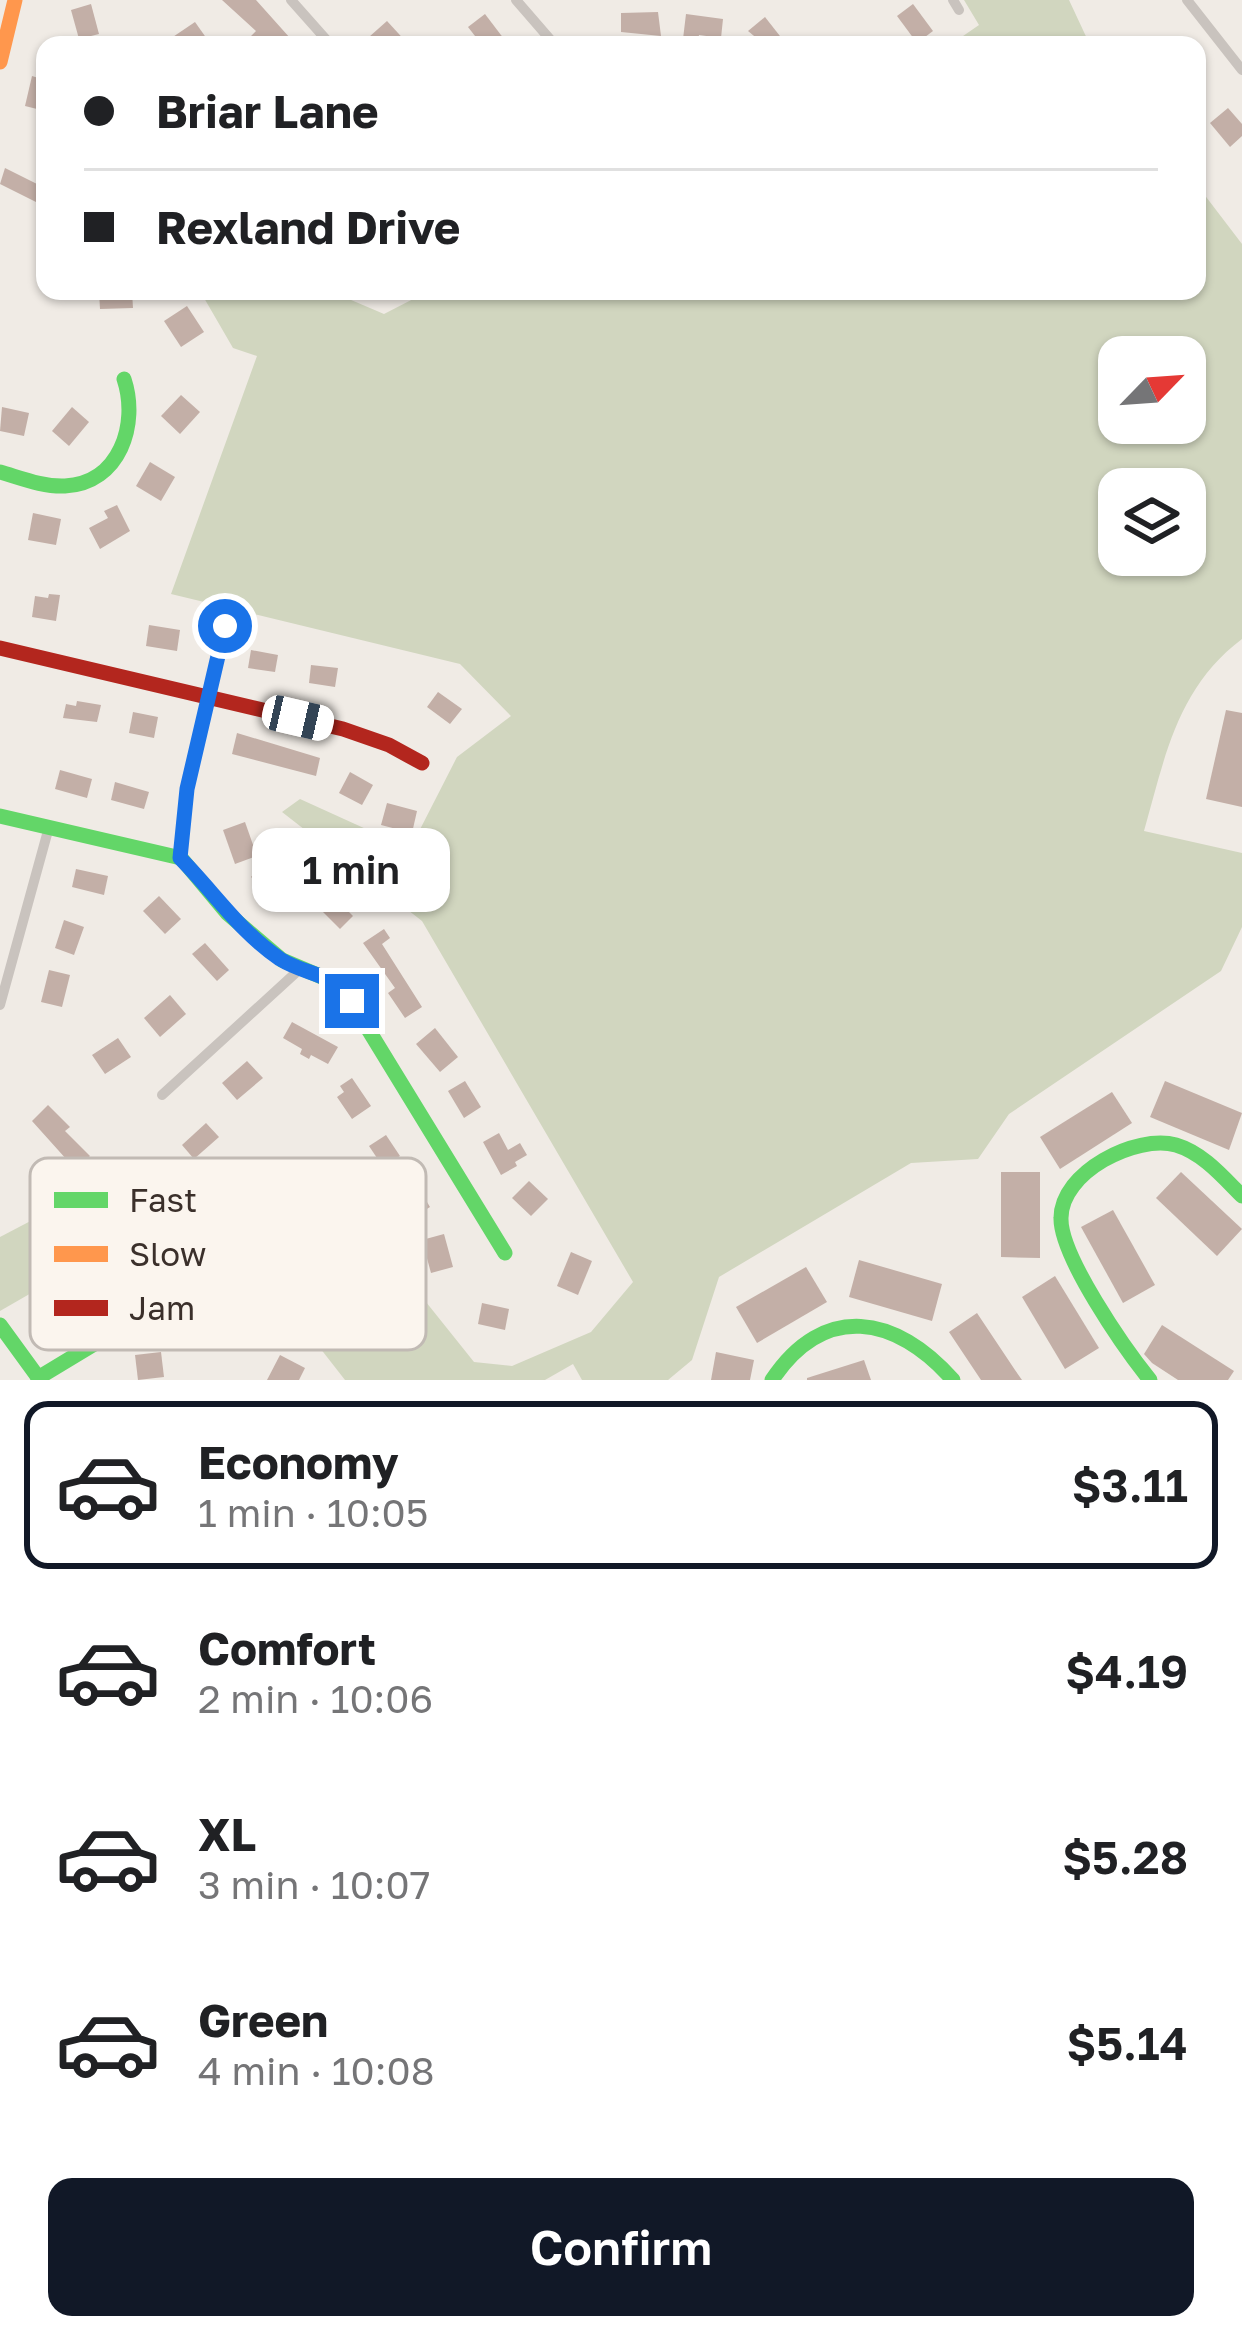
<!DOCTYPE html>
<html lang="en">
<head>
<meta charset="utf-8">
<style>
  :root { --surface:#fff; --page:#f6f6f6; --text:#202124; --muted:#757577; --line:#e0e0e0; --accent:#111827 }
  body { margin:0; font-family:"Golos Text",sans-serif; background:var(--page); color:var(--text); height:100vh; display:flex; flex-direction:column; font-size:45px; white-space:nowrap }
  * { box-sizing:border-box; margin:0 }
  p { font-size:39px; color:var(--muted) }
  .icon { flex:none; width:66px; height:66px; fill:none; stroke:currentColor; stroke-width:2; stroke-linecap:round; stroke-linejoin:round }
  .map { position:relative; height:1380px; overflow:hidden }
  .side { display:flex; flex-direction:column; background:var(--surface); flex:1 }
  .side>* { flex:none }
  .banner { position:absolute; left:36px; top:36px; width:1170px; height:264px; border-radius:24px; box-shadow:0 3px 9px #0004; display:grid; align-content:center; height:264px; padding:0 48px; background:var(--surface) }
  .needle { width:78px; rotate:65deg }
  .controls { position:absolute; left:1098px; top:336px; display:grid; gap:24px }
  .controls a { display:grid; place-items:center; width:108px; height:108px; border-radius:24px; background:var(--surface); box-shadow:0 3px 9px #0004; font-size:60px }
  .end { position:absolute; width:54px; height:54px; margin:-27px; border:15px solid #1a73e8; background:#fff; box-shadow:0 0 0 6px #fff }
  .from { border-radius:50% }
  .bubble { position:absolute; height:84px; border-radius:24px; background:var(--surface); box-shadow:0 3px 9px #0004; font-size:39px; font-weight:600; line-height:84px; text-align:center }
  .car { position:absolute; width:36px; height:72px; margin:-36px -18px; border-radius:15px; box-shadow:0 0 9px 3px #0007; background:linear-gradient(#fff 24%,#345 0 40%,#fff 0 76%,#345 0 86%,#fff 0) }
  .banner b { display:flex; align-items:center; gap:42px; height:114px; font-size:45px }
  .banner b+b { border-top:3px solid var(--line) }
  .banner i { width:30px; height:30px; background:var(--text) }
  ul { padding:21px 0 0; list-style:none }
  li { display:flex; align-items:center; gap:36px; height:168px; margin:0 24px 18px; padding:0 24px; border:6px solid transparent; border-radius:24px }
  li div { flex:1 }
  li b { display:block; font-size:45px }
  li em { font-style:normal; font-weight:600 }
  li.on { border-color:var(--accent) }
  li>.icon { width:108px; height:108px; stroke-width:1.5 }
  .primary-button { display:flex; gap:24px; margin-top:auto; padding:24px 48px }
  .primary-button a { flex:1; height:138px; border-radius:24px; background:var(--accent); color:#fff; font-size:48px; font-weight:600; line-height:138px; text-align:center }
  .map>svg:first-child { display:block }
  .green { fill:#d1d6bf; fill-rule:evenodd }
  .building { fill:#c3afa7 }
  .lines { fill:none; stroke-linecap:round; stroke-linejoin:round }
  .street { stroke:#c9c3be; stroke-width:10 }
  .fast { stroke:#63d668; stroke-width:15 }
  .slow { stroke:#ff974d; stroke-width:15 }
  .jam { stroke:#b3261e; stroke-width:15 }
  .route { stroke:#1a73e8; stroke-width:15 }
  .key { fill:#fbf5ee; stroke:#c1bab4; stroke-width:3 }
  .key-label { font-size:33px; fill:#3b302b }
</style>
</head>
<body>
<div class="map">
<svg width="1242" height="1380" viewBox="0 0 1242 1380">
  <rect width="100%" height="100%" fill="#f0ebe5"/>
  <g class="green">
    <path d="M964,0h105l21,45h-140l29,-20z"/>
    <path d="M1197,185l45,59v395c-65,49 -77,118 -98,192l98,22v74l-21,44 -212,143 -31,45 -67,4 -192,114 -27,83 -24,20h-86l-9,-16 -28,16h-200l-25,-32 94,-61 60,75 38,4 79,-34 42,-50 -211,-361 -140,-109 18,-13 110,50 47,-92 54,-41 -51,-52 -289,-70 86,-238 -24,-8 -33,-57h130l54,23 35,-18 101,1 10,-6h667zM1119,357h66v66h-66zM1119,489h66v66h-66z"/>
    <path d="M63,1204l29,54 -92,53v-74z"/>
  </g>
  <g class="building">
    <path d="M222,0h34l34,38 -7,7h-26l-7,-8 6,-6z"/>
    <path d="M91,4l8,30 -20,5 -8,-29z"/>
    <path d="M913,4l20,27 -16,12 -20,-27z"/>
    <path d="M658,12l3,24 -40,-4v-19z"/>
    <path d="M485,14l19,25 -8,6h-14l-14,-18z"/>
    <path d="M686,14l37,5 -2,19 -22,-3 -1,6 -15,-2z"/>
    <path d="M765,17l22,28h-22l-17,-14z"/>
    <path d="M387,21l22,24h-32l-8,-8z"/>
    <path d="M195,22l12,17 -9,6h-37z"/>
    <path d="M32,76l13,4v31l-20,-5z"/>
    <path d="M1228,108l14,16v12l-12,11 -20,-24z"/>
    <path d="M5,168l40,20 -3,17 -42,-21z"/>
    <path d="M99,291h33l1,17 -33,1z"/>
    <path d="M187,306l17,26 -23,15 -17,-26z"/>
    <path d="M181,395l19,17 -20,22 -19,-18z"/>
    <path d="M2,407l27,6 -5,23 -24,-5z"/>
    <path d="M72,407l17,15 -20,24 -17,-15z"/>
    <path d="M150,462l25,15 -14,24 -25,-15z"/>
    <path d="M117,505l13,26 -30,18 -11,-21 19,-10 -4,-7z"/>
    <path d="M33,513l28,6 -5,26 -28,-5z"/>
    <path d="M49,594l11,1 -4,26 -24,-4 3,-21 13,2z"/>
    <path d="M149,625l31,5 -3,21 -31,-5z"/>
    <path d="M251,650l27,5 -3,17 -27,-4z"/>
    <path d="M311,665l27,3 -3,19 -26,-4z"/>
    <path d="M438,692l24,17 -12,15 -23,-17z"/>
    <path d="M77,701l24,4 -4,17 -34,-4 3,-14 10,2z"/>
    <path d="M1226,710l16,3v94l-36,-8z"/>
    <path d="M133,712l25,5 -4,21 -25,-5z"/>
    <path d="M237,733l83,25 -4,18 -84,-22z"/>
    <path d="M60,770l32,9 -5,19 -32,-9z"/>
    <path d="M350,772l23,13 -11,20 -23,-12z"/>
    <path d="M115,782l34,10 -5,17 -33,-9z"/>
    <path d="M387,803l30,8 -5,22 -31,-8z"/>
    <path d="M245,822l12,34 -22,8 -12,-34z"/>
    <path d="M266,860l27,24 -15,17 -27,-24z"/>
    <path d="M76,869l32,7 -4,19 -32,-8z"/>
    <path d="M324,887l29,29 -13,13 -29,-29z"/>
    <path d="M159,896l22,23 -16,15 -22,-23z"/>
    <path d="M64,920l20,7 -10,28 -19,-7z"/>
    <path d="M384,929l6,9 -8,6 40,63 -17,11 -17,-25 7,-5 -32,-45z"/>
    <path d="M205,943l24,27 -12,11 -25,-27z"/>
    <path d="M49,970l21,5 -8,32 -21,-5z"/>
    <path d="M170,995l16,19 -26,23 -16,-19z"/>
    <path d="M292,1022l46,25 -10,17 -17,-9 -2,4 -9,-5 2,-5 -19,-11z"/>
    <path d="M435,1028l23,29 -18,15 -24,-28z"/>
    <path d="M118,1038l13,19 -26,17 -13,-19z"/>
    <path d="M247,1061l16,17 -26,22 -15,-17z"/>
    <path d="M352,1078l19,28 -19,13 -15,-22 7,-5 -4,-6z"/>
    <path d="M465,1081l16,26 -17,11 -16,-27z"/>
    <path d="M1165,1081l77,32 -13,37 -79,-33z"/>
    <path d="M1112,1092l20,31 -72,46 -20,-32z"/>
    <path d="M48,1105l22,22 -5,4 25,25 -14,14 -44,-49z"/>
    <path d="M206,1123l13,14 -25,22 -12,-14z"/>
    <path d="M499,1133l9,17 12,-7 7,12 -12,7 2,4 -16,9 -18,-33z"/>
    <path d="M386,1135l14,21 -17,11 -14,-21z"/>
    <path d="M1001,1172h39v86l-39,-1z"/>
    <path d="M1181,1172l61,57 -25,27 -61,-58z"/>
    <path d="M529,1181l19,18 -17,17 -19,-18z"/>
    <path d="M415,1182l15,25 -16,10 -15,-26z"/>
    <path d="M1113,1210l42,75 -32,18 -42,-76z"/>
    <path d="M444,1234l9,33 -22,6 -9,-33z"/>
    <path d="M571,1252l21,9 -14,34 -21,-9z"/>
    <path d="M859,1260l83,24 -10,37 -83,-24z"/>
    <path d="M806,1267l21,35 -70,41 -21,-36z"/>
    <path d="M1055,1276l44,72 -34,21 -43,-72z"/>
    <path d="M482,1303l27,6 -4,21 -27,-6z"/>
    <path d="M977,1313l38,57 7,10h-41l-32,-48z"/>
    <path d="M1162,1325l72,46 -6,9h-50l-26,-17 -8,-9z"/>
    <path d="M161,1352l3,25 -26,3 -3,-25z"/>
    <path d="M716,1352l38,8 -4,20h-39z"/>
    <path d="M280,1355l25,13 -6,12h-32z"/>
    <path d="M864,1360l7,20h-64v-2z"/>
  </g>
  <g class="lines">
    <g class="street">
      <path d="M291,0l40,45"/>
      <path d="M516,0l39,45"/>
      <path d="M953,0l6,10"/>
      <path d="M1187,0l55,70"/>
      <path d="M180,858l7,-69 38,-162"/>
      <path d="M0,1005l49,-178"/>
      <path d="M162,1095l139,-127"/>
    </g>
    <g class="fast">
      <path d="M0,472c21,6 43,15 65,14 55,-3 74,-62 59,-107"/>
      <path d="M0,816l181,42 46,55 55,47 59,25 164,268"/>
      <path d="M0,1325l40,55"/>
      <path d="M38,1378l81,-49 63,-5 51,-13 28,-25 29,-35"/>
      <path d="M772,1380c52,-78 124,-65 181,0"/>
      <path d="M1150,1380c-25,-31 -90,-124 -89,-162 0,-46 75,-84 115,-73 27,8 47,32 66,51"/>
    </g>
    <path class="slow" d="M0,62l15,-62"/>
    <path class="jam" d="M0,648l343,81 46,16 33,18"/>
  </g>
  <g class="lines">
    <path class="route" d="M225,626l-38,163 -7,69c33,33 60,74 100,101 27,17 53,13 72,42"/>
  </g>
  <rect x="30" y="1158" width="396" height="192" rx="18" class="key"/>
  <rect x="54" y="1192" width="54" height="16" fill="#63d668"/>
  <rect x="54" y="1246" width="54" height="16" fill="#ff974d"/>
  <rect x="54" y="1300" width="54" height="16" fill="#b3261e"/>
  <g class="key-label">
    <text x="129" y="1212">Fast</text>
    <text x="129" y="1266">Slow</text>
    <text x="129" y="1320">Jam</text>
  </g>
</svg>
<div class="controls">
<a><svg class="needle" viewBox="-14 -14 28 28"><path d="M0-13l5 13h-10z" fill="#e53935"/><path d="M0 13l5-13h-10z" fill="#757577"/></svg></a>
<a><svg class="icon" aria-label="layers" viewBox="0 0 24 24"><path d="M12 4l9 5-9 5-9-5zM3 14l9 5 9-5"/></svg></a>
</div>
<i class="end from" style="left:225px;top:626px"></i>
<i class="end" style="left:352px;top:1001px"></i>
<div class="bubble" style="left:252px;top:828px;width:198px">1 min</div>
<i class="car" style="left:298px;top:718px;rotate:103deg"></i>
<div class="banner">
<b><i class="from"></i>Briar Lane</b>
<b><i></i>Rexland Drive</b>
</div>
</div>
<section class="side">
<ul>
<li class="on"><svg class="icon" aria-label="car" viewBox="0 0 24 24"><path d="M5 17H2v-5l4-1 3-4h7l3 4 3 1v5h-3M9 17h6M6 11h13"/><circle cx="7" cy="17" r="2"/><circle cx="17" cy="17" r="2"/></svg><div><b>Economy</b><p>1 min · 10:05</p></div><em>$3.11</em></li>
<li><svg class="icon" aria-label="car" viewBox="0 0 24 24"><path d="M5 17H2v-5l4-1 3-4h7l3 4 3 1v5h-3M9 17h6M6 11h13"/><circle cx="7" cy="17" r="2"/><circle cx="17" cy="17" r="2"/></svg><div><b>Comfort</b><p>2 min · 10:06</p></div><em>$4.19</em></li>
<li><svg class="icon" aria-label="car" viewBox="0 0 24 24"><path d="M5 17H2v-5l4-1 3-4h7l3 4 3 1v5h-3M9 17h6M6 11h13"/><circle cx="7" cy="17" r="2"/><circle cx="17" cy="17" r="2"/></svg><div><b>XL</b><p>3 min · 10:07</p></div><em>$5.28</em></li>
<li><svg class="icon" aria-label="car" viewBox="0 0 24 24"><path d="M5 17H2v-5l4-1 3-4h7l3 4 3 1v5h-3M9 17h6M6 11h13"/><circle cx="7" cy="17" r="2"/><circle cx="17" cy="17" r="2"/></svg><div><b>Green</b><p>4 min · 10:08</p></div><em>$5.14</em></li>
</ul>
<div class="primary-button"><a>Confirm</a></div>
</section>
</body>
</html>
